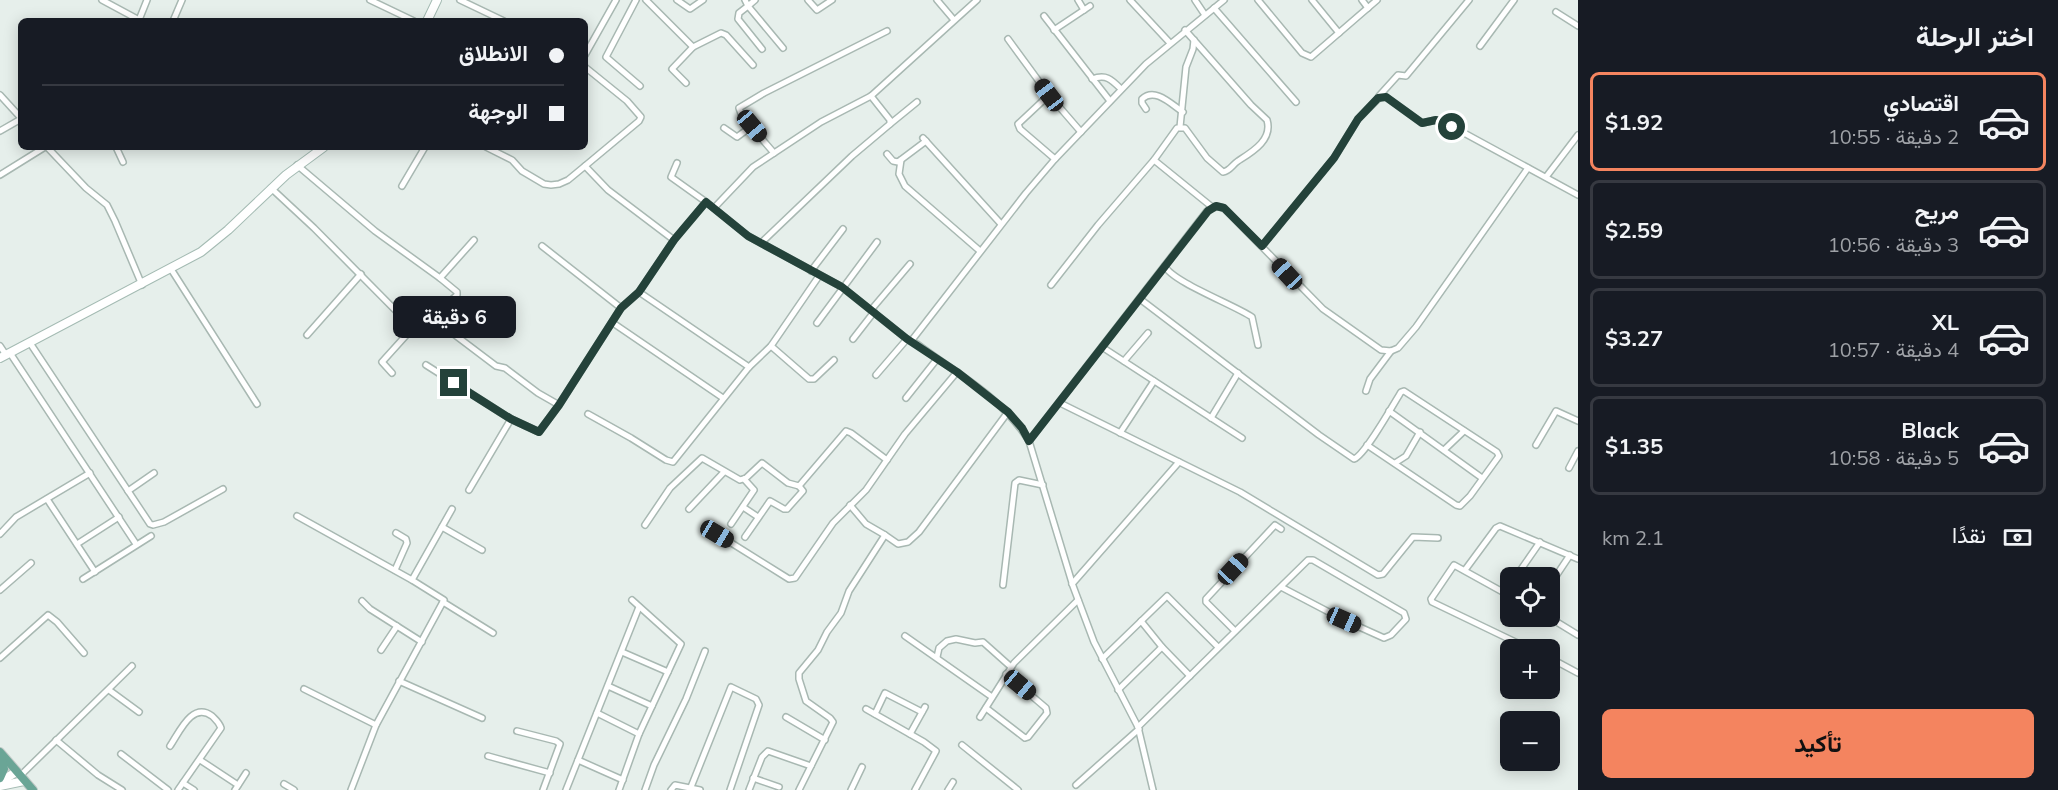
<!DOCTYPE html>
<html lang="ar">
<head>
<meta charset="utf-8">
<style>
  :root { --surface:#171b24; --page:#20242c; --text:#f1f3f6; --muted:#9ea1a6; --line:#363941; --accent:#f4845f }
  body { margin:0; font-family:Mulish,Vazirmatn,sans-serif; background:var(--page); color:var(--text); direction:rtl; height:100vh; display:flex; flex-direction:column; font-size:22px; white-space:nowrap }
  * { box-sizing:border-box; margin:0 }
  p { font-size:20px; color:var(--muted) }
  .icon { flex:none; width:33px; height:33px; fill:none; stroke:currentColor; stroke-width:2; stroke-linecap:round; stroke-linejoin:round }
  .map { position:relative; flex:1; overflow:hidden; direction:ltr }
  .drawer { display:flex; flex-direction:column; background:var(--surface); width:480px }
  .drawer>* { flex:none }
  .guide { position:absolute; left:18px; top:18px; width:570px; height:132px; border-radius:9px; box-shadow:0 3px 15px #0003; direction:rtl; display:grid; align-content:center; height:132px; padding:0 24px; background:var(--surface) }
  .tools { position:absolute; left:1500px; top:567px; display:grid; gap:12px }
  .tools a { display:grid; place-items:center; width:60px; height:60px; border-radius:9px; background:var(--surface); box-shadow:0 3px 15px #0003; font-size:30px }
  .end { position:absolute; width:27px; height:27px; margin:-14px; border:8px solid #24423a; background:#fff; box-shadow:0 0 0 3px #fff }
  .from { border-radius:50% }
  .bubble { position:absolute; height:42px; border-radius:9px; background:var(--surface); box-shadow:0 3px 15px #0003; font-size:20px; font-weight:700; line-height:42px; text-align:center; direction:rtl }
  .car { position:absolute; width:18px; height:36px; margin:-18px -9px; border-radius:8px; box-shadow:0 0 4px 2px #0007; background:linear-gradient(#222 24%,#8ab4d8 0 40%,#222 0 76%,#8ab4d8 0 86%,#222 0) }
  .guide b { display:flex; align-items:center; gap:21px; height:57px; font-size:22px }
  .guide b+b { border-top:2px solid var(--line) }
  .guide i { width:15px; height:15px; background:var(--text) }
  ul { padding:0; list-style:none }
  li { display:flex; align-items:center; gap:18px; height:99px; margin:0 12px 9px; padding:0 12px; border:3px solid var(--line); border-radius:9px }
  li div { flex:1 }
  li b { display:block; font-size:22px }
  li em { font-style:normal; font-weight:700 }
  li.selected { border-color:var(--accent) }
  li>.icon { width:54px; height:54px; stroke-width:1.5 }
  h2 { padding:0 24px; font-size:27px; line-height:72px }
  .pay { display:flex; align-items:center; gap:15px; height:66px; padding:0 24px; font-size:22px }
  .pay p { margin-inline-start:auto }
  .button { display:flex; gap:12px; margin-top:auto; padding:12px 24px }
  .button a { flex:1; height:69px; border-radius:9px; background:var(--accent); color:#111; font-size:24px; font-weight:700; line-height:69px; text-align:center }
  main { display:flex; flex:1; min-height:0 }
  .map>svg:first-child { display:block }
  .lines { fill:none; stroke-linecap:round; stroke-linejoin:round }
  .street-casing { stroke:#a8b8b2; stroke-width:8 }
  .secondary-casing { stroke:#a4bbb3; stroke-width:10 }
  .primary-casing { stroke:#c2cac8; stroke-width:10 }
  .street { stroke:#fff; stroke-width:5 }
  .secondary { stroke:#fff; stroke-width:8 }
  .primary { stroke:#6aa596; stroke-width:8 }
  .route { stroke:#24423a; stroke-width:8 }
</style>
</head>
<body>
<main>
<section class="drawer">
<h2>اختر الرحلة</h2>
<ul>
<li class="selected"><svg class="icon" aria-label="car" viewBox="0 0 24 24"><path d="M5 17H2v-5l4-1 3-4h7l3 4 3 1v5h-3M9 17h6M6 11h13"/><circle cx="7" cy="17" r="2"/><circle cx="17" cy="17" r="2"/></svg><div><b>اقتصادي</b><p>2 دقيقة · 10:55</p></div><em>$1.92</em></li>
<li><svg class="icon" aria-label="car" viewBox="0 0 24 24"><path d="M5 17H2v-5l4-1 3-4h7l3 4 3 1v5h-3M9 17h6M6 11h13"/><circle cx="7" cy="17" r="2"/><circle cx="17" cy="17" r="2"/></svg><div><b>مريح</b><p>3 دقيقة · 10:56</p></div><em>$2.59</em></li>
<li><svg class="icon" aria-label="car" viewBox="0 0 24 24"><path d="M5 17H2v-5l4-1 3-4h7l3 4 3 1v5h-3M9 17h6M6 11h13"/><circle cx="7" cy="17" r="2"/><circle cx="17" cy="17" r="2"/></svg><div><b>XL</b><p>4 دقيقة · 10:57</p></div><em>$3.27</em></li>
<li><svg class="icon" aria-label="car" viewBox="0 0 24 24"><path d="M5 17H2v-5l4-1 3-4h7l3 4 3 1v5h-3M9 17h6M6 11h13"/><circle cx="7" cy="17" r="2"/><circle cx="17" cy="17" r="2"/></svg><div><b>Black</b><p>5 دقيقة · 10:58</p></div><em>$1.35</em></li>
</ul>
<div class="pay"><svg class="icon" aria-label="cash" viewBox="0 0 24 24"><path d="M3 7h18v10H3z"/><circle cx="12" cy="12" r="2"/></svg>نقدًا<p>2.1 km</p></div>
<div class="button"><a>تأكيد</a></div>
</section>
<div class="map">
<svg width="1578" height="790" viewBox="0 0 1578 790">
  <rect width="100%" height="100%" fill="#e6efeb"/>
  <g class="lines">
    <defs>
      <g id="street">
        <path d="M102,0l39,21"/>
        <path d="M370,0l44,21"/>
        <path d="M460,0l44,21"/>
        <path d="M636,0l-30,57 34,29"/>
        <path d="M646,0l47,47 28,-14 5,2 27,30"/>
        <path d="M677,0l13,9 13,-9"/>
        <path d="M745,0l3,6 -9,7 -1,6 24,30"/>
        <path d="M755,0l-7,6 35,42"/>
        <path d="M808,0l9,10 15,-10"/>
        <path d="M937,0l17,20"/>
        <path d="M1078,0l6,10"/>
        <path d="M1130,0l40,43"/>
        <path d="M1195,0l10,15"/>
        <path d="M1258,0l44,53 9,4 66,-57"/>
        <path d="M1312,0l27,33"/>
        <path d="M1362,0l6,8"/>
        <path d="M1214,8l82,94"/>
        <path d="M1556,12l22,14"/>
        <path d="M1044,16l66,85"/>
        <path d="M139,20l8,-20"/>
        <path d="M173,21l9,-21"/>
        <path d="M1054,30l36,-24"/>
        <path d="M1008,39l41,56 32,37"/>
        <path d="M1480,46l34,-46"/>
        <path d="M585,55l31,-55"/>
        <path d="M585,67l42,34 14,16 -2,4 -54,45 23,24 66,50"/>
        <path d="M1092,79c14,-5 19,0 29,10"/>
        <path d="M686,83l-14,-14 21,-22"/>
        <path d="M0,95l21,23"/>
        <path d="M1049,95l-31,29 2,5 35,30"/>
        <path d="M1379,96l19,-21 8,1 63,-76"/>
        <path d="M1146,109l-4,-6v-4c13,-12 29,5 41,13"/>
        <path d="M890,124l27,-22"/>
        <path d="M1180,127l6,-60 7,-18 1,-9"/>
        <path d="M724,128l13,9 15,-11"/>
        <path d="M0,131l21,-12"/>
        <path d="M923,138l78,86"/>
        <path d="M47,147l39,41 21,17 8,16 27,64"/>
        <path d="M116,147l7,15"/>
        <path d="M486,147l26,13 10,11 22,13 7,1 8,-1 9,-4 17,-14"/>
        <path d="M774,153l-32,-37 -3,-8 25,-15 123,-62"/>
        <path d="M887,154l6,7 5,1 28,-21"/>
        <path d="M901,160l-2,14 6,12 75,65"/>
        <path d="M1154,160l58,47"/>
        <path d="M677,163l-6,14 35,25"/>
        <path d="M297,165l78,66 65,47 34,-38"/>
        <path d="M0,175l45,-28"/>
        <path d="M1546,177l32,-42"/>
        <path d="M402,186l23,-39"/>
        <path d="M271,188l43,40 95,96 1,7 -28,31 10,11"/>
        <path d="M714,208l39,-41 68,-45 50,-26 106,-96"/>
        <path d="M761,243l91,-87 38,-32v-4l-19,-24"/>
        <path d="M542,246l79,62"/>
        <path d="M1262,246l72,-88 24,-39 23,-23 5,1 36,26 14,-3 6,1 136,74"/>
        <path d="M1165,266c6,15 69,39 87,51l6,28"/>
        <path d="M171,269l86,135"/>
        <path d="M811,271l32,-42"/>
        <path d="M1051,285l47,-60 56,-65 23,-32h8l22,30 16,14c7,-1 9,-7 15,-11 14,-9 35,-21 29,-41l-16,-15 -66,-75"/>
        <path d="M639,292l110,75"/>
        <path d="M1140,299l179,136 35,24c11,-4 39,-54 47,-67l3,-1 93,61 2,4 -29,40 -10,10 -4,-1 -89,-60"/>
        <path d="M871,310l39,-46"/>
        <path d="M422,322l6,-1 29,-26v-3l-17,-14"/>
        <path d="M613,323l110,75"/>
        <path d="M817,323l60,-81"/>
        <path d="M307,335l54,-61"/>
        <path d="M455,335l41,31 9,2 33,25 21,12"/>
        <path d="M853,339l21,-27"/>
        <path d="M912,340l114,-147 29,-34 91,-95 78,-64"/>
        <path d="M30,343l120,181 3,1 11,-3 59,-33"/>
        <path d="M0,346l6,9"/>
        <path d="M771,346l38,33h5l20,-19"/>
        <path d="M1102,347l140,91"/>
        <path d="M10,353l126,191"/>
        <path d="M1124,361l24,-28"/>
        <path d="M426,365l85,54 28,13 20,-27 62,-97 18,-16 35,-52 32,-38 42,34 94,51 65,52 10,5c41,31 84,52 112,97l44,145 21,56 44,85 15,63"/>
        <path d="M876,375l31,-36"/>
        <path d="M1366,391l4,-12 21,-28"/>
        <path d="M906,398l31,-39"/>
        <path d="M1060,403l180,89 138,83 5,-1 30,-37 25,1"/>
        <path d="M1389,411l93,67"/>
        <path d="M588,414l43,24 35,22 7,2 76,-95 22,-21 48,-70"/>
        <path d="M1211,418l27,-45"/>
        <path d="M1120,433l34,-52"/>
        <path d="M1029,441l178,-230c6,-4 11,-6 17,-3l99,101 58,41 10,1 7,-3 18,-21 112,-159"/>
        <path d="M1536,445l20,-34 22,10"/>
        <path d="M1444,450l20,-19"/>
        <path d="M1395,463l11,-7 14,-24"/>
        <path d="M1569,468l9,-17"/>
        <path d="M469,490l42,-71"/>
        <path d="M128,491l26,-18"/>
        <path d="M47,499l48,73"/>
        <path d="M743,507l15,10"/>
        <path d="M689,509l35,-37"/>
        <path d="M297,516l115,64 32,20 -68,125 -25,65"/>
        <path d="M731,524l23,-34 -10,-11"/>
        <path d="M645,525l25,-37 32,-30 38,22 6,-2 16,-15 26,20 11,3 47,-55 5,2 36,27"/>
        <path d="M442,527l40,23"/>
        <path d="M0,534l16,-17 74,-44"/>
        <path d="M717,534l72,45 6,-1 38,-55 33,-33 39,-56 52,-62"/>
        <path d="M885,535l13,9 10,-2 11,-10 89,-120"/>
        <path d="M745,537l25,-36 14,8h3l16,-18 -4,-5"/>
        <path d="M77,544l42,-27"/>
        <path d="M395,570l12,-27 -1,-4 -10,-6"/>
        <path d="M1465,570l31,-42 4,-2 78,33"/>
        <path d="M1515,578l25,-36"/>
        <path d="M83,579l68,-43"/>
        <path d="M412,580l40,-71"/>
        <path d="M1072,584l107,-122"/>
        <path d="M1003,585l12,-102 4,-3 24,5"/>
        <path d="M1550,585l20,-30"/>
        <path d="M0,590l31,-27"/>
        <path d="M1504,592l6,-8"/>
        <path d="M1510,596l-56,-31 -23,34 1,3 100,48"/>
        <path d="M362,601l8,8 52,33"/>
        <path d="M443,602l50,31"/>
        <path d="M1547,616l31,19"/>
        <path d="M1141,621l21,26 28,29"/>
        <path d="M1235,631l-29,-29v-3l69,-74 6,4"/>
        <path d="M905,636l87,61"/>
        <path d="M381,650l16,-24"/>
        <path d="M622,652l46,20"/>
        <path d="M937,657l2,-9 8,-7 9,-2 19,4 8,-1 28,25"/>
        <path d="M0,658l48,-43 9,7 27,31"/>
        <path d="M1550,658l28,15"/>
        <path d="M1102,659l65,-63 51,51"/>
        <path d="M399,681l83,37"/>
        <path d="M608,686l44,20"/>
        <path d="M304,689l72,36"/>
        <path d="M109,690l30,22"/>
        <path d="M1118,690l44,-43"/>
        <path d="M986,708l39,30 3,-1 19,-24 -1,-5 -40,-34"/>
        <path d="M866,709l58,33 12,9 -21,39"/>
        <path d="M597,713l42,21"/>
        <path d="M875,714l10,-21 37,19"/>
        <path d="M786,717l39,23"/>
        <path d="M980,717l34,-54 64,-63"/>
        <path d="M1138,727l170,-167h5l91,53 2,6 -15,16 -7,3 -40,-18 -63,-33"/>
        <path d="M517,731l39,10 4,3 -17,46"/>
        <path d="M910,734l15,-27"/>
        <path d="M56,740l42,35 24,15"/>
        <path d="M962,745l56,45"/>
        <path d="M170,746c9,-13 22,-45 42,-30 4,4 7,6 9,12l-43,62"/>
        <path d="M121,754l47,36"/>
        <path d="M488,756l62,17"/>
        <path d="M200,760l38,25"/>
        <path d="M578,760l45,20"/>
        <path d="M20,776l112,-110"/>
        <path d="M753,778l26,9"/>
        <path d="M183,783l11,7"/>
        <path d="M284,784l10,6"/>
        <path d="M1076,785l63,-56"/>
        <path d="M691,787l40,-100 25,12 3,6 -29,85"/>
        <path d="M235,790l11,-17"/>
        <path d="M566,790l73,-183"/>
        <path d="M619,790l20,-56 42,-90 -49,-44"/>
        <path d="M645,790l9,-25 32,-66 19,-48"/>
        <path d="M671,790l4,-5 25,5"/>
        <path d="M749,790l13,-33 6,-6 43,15"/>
        <path d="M799,790l34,-68 -3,-4 -24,-17 -7,-22v-6l19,-23 9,-18 14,-19 8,-22 36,-56 -19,-11 -16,-19"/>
        <path d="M851,790l11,-23"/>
        <path d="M948,790l5,-8"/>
      </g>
      <g id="secondary">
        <path d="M427,21l10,-21"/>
        <path d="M0,358l201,-106 27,-22 58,-55 38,-28"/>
        <path d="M0,782l16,-10"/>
        <path d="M0,786l24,-5"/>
      </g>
      <g id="primary">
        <path d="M0,752l33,38"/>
        <path d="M0,778l4,-9 -3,-13"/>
      </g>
    </defs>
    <use href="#street" class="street-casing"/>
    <use href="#secondary" class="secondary-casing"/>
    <use href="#primary" class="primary-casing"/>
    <use href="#street" class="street"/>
    <use href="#secondary" class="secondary"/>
    <use href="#primary" class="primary"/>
  </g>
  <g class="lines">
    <path class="route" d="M454,383l57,36 28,13 20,-27 62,-97 18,-16 35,-52 32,-38 42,34 94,51 65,52 50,33 51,40 14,16 7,13 179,-230 8,-5 8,2 38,38 72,-88 24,-39 20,-21 8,-1 36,26 14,-3 16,7"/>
  </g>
</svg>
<div class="tools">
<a><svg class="icon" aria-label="locate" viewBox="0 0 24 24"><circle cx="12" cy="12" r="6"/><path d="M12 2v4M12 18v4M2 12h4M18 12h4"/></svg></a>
<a>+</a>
<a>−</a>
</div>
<i class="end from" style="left:1452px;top:127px"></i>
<i class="end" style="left:454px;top:383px"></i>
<div class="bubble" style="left:393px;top:296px;width:123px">6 دقيقة</div>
<i class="car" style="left:1049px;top:95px;rotate:323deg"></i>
<i class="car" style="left:752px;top:126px;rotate:140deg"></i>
<i class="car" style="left:1287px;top:274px;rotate:317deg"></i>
<i class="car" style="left:717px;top:534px;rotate:121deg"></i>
<i class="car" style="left:1233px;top:569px;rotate:43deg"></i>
<i class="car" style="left:1344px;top:620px;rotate:114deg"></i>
<i class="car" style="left:1020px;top:685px;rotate:130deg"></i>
<div class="guide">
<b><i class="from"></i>الانطلاق</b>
<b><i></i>الوجهة</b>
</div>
</div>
</main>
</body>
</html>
